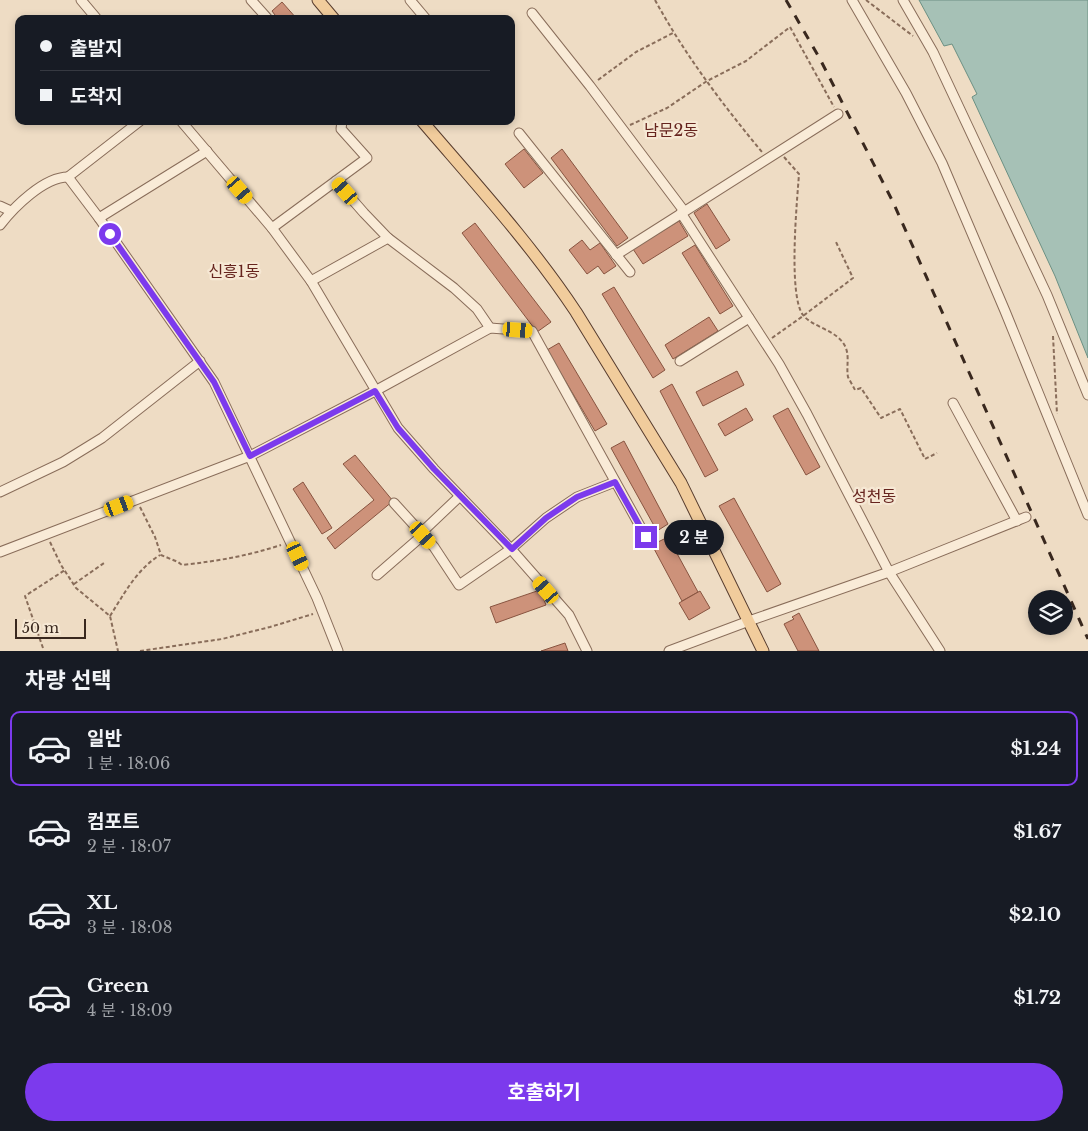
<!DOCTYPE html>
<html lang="ko">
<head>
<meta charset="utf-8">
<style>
  :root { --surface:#171b24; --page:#242831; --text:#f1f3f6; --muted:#9ea1a6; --line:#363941; --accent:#7c3aed }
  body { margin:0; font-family:"Libre Baskerville","Noto Sans KR",serif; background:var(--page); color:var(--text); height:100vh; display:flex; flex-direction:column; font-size:19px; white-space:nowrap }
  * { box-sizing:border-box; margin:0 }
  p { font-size:16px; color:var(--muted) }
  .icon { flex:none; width:28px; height:28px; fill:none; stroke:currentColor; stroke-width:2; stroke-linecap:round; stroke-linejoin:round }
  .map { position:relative; height:651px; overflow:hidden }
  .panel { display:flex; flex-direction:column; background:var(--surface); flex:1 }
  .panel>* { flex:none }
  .hud { position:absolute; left:15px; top:15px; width:500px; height:110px; border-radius:10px; box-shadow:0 2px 8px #0003; display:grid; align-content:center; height:110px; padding:0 25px; background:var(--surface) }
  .tools { position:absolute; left:1028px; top:590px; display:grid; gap:10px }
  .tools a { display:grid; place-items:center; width:45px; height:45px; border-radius:50%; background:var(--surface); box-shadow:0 2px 8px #0003; font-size:25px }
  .scale { position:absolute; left:15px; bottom:12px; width:71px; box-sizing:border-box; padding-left:5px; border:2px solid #39281e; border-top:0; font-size:14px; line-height:18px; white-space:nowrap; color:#39281e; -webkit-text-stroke:4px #f6e8d4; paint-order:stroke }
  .end { position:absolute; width:22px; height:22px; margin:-11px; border:6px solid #7c3aed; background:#fff; box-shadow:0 0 0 2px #fff }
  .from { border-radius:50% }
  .bubble { position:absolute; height:35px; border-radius:18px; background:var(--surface); box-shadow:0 2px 8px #0003; font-size:16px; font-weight:700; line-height:35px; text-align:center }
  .car { position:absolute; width:15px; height:30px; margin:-15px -8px; border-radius:6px; box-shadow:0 0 4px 1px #0007; background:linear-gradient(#f5c518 24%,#345 0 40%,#f5c518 0 76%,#345 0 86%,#f5c518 0) }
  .hud b { display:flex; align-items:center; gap:18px; height:48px; font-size:19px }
  .hud b+b { border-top:1px solid var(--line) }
  .hud i { width:12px; height:12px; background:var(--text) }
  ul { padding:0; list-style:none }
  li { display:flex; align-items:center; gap:15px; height:75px; margin:0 10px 8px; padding:0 15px; border:2px solid transparent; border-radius:10px }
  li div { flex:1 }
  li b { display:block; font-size:19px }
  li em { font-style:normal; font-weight:700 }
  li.selected { border-color:var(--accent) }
  li>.icon { width:45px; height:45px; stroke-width:1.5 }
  h2 { padding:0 25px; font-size:22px; line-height:60px }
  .button { display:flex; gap:10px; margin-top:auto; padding:10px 25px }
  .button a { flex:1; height:58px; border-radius:30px; background:var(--accent); color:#fff; font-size:20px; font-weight:700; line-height:58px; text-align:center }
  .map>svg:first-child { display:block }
  .water { fill:#a6c1b6; stroke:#6c9083 }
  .building { fill:#cd927a; stroke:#885440 }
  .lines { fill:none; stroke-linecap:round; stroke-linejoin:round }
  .minor-casing { stroke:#896d5a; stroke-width:11 }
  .major-casing { stroke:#573c2e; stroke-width:13 }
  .path { stroke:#896d5a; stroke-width:2; stroke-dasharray:4 2.5; stroke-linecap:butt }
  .minor { stroke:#f9ebd7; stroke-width:9 }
  .major { stroke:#f1cc9c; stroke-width:11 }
  .rail { stroke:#39281e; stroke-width:3; stroke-dasharray:9 9; stroke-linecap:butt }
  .route { stroke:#7c3aed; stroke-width:6 }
  .labels { text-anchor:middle; stroke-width:4.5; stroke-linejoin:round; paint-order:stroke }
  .neighbourhood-label { font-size:16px; fill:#66241e; stroke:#f6e8d4 }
</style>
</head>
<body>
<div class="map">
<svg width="1088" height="651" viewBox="0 0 1088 651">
  <rect width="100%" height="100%" fill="#eedcc4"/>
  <path class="water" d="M919,0h169v358l-33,-82 -83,-179 5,-3 -25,-50 -8,2z"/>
  <g class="building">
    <path d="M282,2l15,17h-19l-6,-8z"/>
    <path d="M524,149l19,24 -19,15 -19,-24z"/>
    <path d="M562,149l66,89 -11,8 -66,-88z"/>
    <path d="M707,204l23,36 -14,9 -22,-36z"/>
    <path d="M679,221l9,15 -45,28 -10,-15z"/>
    <path d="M475,223l76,99 -14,10 -75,-99z"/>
    <path d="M582,240l8,10 10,-7 16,23 -12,8 -6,-8 -11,8 -18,-24z"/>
    <path d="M695,245l38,61 -13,8 -38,-61z"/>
    <path d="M614,287l51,83 -12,8 -51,-84z"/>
    <path d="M709,317l9,14 -45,28 -8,-14z"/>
    <path d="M559,343l48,81 -12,7 -48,-81z"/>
    <path d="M737,371l7,14 -41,21 -7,-14z"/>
    <path d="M672,384l46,86 -13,7 -45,-86z"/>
    <path d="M746,408l7,12 -28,16 -7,-12z"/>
    <path d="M788,408l32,59 -14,8 -33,-59z"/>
    <path d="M624,441l44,83 -11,7 -46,-83z"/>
    <path d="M355,455l38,46 -58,48 -8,-11 47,-38 -31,-36z"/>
    <path d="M303,482l29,46 -10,6 -29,-45z"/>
    <path d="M734,498l47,86 -14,8 -48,-86z"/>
    <path d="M668,537l30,55 -16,9 -30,-56z"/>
    <path d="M540,590l6,15 -50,18 -6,-16z"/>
    <path d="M700,591l10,17 -21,12 -10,-17z"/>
    <path d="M799,613l20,38h-21l-14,-27 10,-5 -2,-2z"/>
    <path d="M565,643l3,8h-27z"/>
  </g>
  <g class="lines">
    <defs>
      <g id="minor">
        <path d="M81,0l16,19"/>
        <path d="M251,0l17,19"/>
        <path d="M410,0l16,19"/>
        <path d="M852,0l54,93 36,70 63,148 83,204"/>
        <path d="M903,0l30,52 114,243 41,100"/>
        <path d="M532,13l58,73 94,125"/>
        <path d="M140,121l-72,56 31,41 115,164 103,216 21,53"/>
        <path d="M181,121l91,107 39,53 87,147 36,41 77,80 58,66 18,36"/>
        <path d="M519,133l111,139"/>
        <path d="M336,181l28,32 24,25 66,50 23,21 13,19"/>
        <path d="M0,206l11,5"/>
        <path d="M681,213l98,151 28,50 82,158 51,79"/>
        <path d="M99,218l108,-67"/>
        <path d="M0,225c14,-18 44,-48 68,-48"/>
        <path d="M272,228l95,-70 -26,-29 1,-8"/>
        <path d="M616,255l222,-141"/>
        <path d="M311,281l77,-43"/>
        <path d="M680,361l69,-43"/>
        <path d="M953,403l64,118"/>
        <path d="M0,492l63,-30 39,-24 98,-77"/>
        <path d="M394,503l40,44 25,38 52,-36 35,-31 31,-21 38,-15"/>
        <path d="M421,533l39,-37"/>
        <path d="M0,552l250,-96 125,-65 115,-63 42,3 114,206"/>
        <path d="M377,575l46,-40"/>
        <path d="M669,651l80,-30 140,-49 137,-55"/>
      </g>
      <g id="major">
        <path d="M318,0l16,19"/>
        <path d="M422,121c53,62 109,123 154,191l105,171 82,168"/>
      </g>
    </defs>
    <use href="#minor" class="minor-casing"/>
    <use href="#major" class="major-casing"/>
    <g class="path">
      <path d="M655,0c30,55 68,105 107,152"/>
      <path d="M866,0l47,36"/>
      <path d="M598,80l38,-28 37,-19"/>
      <path d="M630,125l37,-17 40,-27 39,-20 44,-34 44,80"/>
      <path d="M784,157l15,17c-2,28 -11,121 4,141 9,12 34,15 42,31 5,10 1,21 3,31 2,4 5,9 7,13l6,-2 20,30 19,-9 25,50 12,-6"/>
      <path d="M1053,336l4,78"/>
      <path d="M772,338l31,-22 50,-38 -17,-36"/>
      <path d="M140,507l15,30 6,18 17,7 4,3c36,-4 65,-9 99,-20"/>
      <path d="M50,542l11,23 15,23 34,28 8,35"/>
      <path d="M74,584l30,-21"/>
      <path d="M110,616c14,-22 27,-47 50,-61"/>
      <path d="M43,648l-18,-52 40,-26"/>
      <path d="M140,651l82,-12 48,-12 43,-13"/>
    </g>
    <use href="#minor" class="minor"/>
    <use href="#major" class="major"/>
    <path class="rail" d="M786,0l34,59 73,143 195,437"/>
  </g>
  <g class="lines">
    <path class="route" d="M110,234l104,148 36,74 125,-65 23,37 36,41 78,80 34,-31 31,-21 38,-15 31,55"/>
  </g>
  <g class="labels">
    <g class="neighbourhood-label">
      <text x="671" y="136">남문2동</text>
      <text x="234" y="277">신흥1동</text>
      <text x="874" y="502">성천동</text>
    </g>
  </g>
</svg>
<div class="tools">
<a><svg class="icon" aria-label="layers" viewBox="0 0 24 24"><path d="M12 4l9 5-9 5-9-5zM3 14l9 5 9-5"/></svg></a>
</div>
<div class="scale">50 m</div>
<i class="end from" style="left:110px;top:234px"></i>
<i class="end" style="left:646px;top:537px"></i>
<div class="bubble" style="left:664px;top:520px;width:60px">2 분</div>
<i class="car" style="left:240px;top:190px;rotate:139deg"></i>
<i class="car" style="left:345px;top:191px;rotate:319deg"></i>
<i class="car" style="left:518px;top:330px;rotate:94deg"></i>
<i class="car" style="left:119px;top:506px;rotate:69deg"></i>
<i class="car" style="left:423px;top:535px;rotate:138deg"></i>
<i class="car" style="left:298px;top:556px;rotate:155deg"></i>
<i class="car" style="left:546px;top:590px;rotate:319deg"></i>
<div class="hud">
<b><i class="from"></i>출발지</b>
<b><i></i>도착지</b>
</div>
</div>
<section class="panel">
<h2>차량 선택</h2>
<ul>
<li class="selected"><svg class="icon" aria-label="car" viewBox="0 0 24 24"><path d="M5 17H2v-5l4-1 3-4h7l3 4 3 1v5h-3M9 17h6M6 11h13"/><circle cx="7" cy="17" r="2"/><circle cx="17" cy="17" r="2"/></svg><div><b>일반</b><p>1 분 · 18:06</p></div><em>$1.24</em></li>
<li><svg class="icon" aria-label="car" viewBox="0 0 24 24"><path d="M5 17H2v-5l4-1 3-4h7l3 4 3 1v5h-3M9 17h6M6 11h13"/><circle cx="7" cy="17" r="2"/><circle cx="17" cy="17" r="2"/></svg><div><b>컴포트</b><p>2 분 · 18:07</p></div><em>$1.67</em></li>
<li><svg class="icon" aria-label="car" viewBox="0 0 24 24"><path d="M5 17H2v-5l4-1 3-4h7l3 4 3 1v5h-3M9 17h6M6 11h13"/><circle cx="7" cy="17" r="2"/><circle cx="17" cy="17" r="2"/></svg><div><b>XL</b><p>3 분 · 18:08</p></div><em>$2.10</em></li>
<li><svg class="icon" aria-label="car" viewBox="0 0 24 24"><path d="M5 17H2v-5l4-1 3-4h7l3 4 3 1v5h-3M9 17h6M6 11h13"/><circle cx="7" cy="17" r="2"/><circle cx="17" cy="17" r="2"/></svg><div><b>Green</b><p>4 분 · 18:09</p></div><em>$1.72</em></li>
</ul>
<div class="button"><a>호출하기</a></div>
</section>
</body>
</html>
